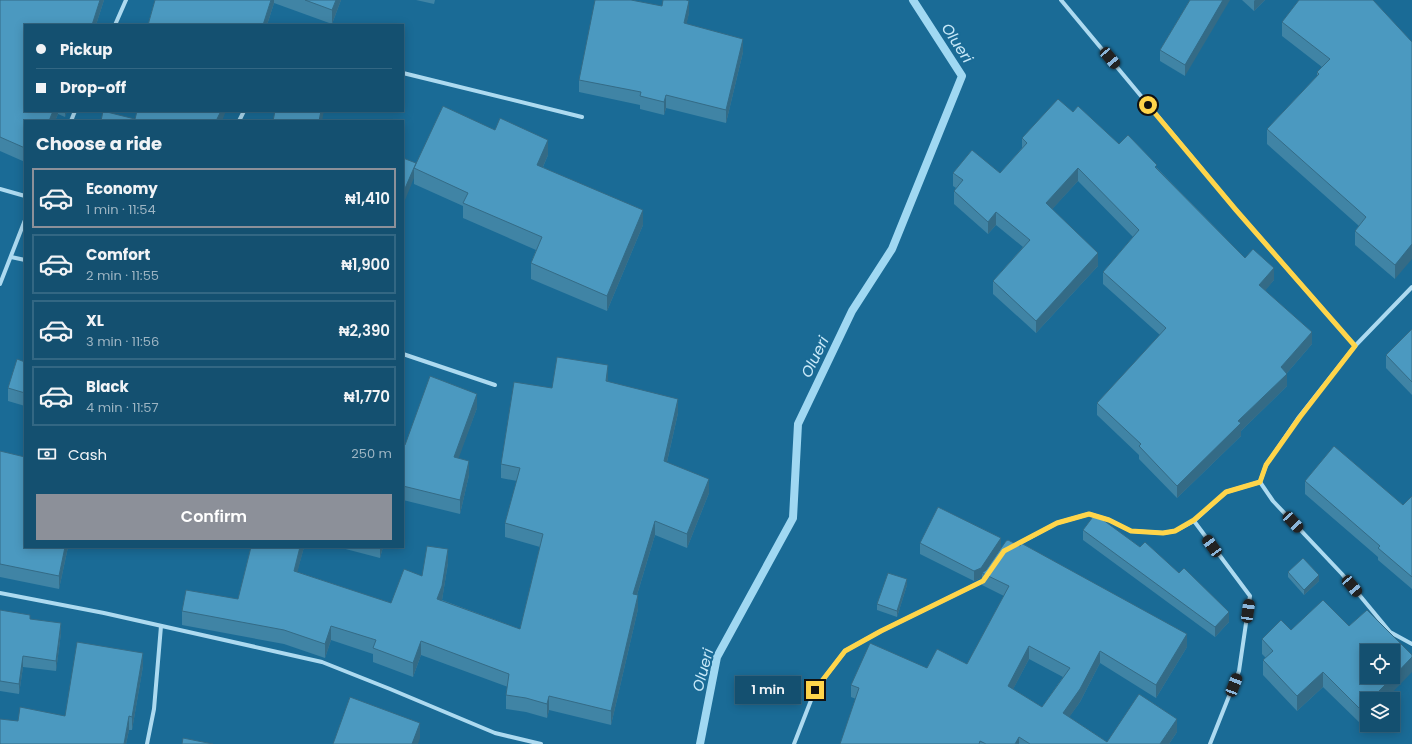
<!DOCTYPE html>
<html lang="en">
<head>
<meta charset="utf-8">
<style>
  :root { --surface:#145070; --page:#215a78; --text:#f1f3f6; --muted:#9db5c3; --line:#336783; --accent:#8c9099 }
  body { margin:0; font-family:Poppins,sans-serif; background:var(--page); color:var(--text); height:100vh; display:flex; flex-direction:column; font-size:15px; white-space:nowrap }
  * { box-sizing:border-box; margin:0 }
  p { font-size:13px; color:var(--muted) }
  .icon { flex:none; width:22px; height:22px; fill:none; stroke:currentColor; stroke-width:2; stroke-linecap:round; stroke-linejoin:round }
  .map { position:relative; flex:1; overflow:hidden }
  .details { position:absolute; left:24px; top:120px; width:380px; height:428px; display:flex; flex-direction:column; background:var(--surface); border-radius:0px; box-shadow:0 2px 10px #0003,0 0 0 1px var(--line) }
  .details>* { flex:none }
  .banner { position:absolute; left:24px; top:24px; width:380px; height:88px; border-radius:0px; box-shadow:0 2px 10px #0003,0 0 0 1px var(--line); display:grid; align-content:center; height:88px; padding:0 12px; background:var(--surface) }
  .fabs { position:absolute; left:1360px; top:644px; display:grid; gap:8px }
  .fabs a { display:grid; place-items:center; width:40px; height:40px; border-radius:0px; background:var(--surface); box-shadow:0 2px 10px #0003,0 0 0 1px var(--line); font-size:20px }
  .end { position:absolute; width:18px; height:18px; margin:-9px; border:5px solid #ffd54a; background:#111; box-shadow:0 0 0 2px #111 }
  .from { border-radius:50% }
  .bubble { position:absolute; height:28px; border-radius:0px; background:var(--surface); box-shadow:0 2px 10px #0003,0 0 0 1px var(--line); font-size:13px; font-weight:600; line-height:28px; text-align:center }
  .car { position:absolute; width:12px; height:24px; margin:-12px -6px; border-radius:5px; box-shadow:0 0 3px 1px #0007; background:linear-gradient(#222 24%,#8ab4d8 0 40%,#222 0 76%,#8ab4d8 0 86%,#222 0) }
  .banner b { display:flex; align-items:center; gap:14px; height:38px; font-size:15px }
  .banner b+b { border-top:1px solid var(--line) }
  .banner i { width:10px; height:10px; background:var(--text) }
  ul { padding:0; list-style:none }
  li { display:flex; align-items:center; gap:12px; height:60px; margin:0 8px 6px; padding:0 4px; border:2px solid var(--line); border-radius:0px }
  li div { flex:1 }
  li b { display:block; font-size:15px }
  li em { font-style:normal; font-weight:600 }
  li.current { border-color:var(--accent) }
  li>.icon { width:36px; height:36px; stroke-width:1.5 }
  h2 { padding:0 12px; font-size:18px; line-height:48px }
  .pay { display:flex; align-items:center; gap:10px; height:44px; padding:0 12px; font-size:15px }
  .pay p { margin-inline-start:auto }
  .cta { display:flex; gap:8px; margin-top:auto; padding:8px 12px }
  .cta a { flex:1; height:46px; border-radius:0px; background:var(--accent); color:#fff; font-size:16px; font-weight:600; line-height:46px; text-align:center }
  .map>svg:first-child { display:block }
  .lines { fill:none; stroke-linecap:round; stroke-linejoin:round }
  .stream { stroke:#a0d8f2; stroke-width:8 }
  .minor { stroke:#addaf0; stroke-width:4 }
  .wall { fill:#4084a5; fill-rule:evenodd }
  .shaded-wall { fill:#346b86 }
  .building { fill:#4b99c0; stroke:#346b86; fill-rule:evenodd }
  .route { stroke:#ffd54a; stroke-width:5 }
  .labels { text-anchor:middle; stroke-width:4; stroke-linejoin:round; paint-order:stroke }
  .water-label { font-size:15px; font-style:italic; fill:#c8e9f9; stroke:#1a6b96 }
</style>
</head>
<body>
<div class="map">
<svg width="1412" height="744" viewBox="0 0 1412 744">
  <rect width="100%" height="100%" fill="#1a6b96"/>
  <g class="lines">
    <path class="stream" d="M700,744l17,-87 76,-139 5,-94 54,-113 40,-62 70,-173 -49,-76"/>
    <g class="minor">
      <path d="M1061,0l175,210 119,136"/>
      <path d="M115,25l11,-25"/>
      <path d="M403,73l179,44"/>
      <path d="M71,121l4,-10"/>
      <path d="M239,121l5,-10"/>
      <path d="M0,189l25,7"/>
      <path d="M11,257l14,3"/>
      <path d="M0,284l25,-64"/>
      <path d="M403,354l92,31"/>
      <path d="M1260,482l6,-17 33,-48 56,-71 57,-59"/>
      <path d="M1260,482l13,19 69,73 48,58 22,12"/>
      <path d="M1194,521l56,75 -11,75 -29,73"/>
      <path d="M1012,547l45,-24 32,-9 20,6 22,11 32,2 12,-2 19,-10 32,-29 34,-10"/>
      <path d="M0,593l104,20 218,49 68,27 105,44 46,11"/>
      <path d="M147,744l7,-35 7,-83"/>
      <path d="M794,744l21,-54 30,-39 36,-20 102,-50 2,-3"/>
    </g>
  </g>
  <g class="wall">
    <path d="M0,0h104l-8,25 -71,86h42l-2,6 -7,-3 -3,7h-30v41l-25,-11z"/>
    <path d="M155,0h186l-9,24 -58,-21 -7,22h-119z"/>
    <path d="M416,0h19l-1,4z"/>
    <path d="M1190,0l-5,76 -25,-15v-11z"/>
    <path d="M1242,0h23l-11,11z"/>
    <path d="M689,13l-3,11 57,28 -17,71 -60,-15 -2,7 -24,-6v-4l-61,-13v-12z"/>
    <path d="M1282,22l130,20 -17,237 -40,-34v-14l4,-5 -92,-82v-15l50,-53v-4l5,-5 -40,-31z"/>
    <path d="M1073,112l46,32 38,24 88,90 29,22 -9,10 47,54 -25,29v13l-46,45v5l-64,62 -38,-39v-4l-42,-40v-12l63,-68 -57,-51v-12l30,-35 -55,-56 -26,28 46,57 -62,67 -43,-39v-13l30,-34 -27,-22 -8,9 -34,-30v-13l2,-3 -3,-2v-13h47l22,-25v-10z"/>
    <path d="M548,155l-5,12 100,58 -36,86 -76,-32v-16l5,-13 -73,-32v-12l-49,-22v-6l-11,-20 13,7z"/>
    <path d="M1412,329v66l-26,-27v-13z"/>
    <path d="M25,362v44l-17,-5v-13z"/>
    <path d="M608,379v3l70,31 -11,49 42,31 -22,55 -32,-13 -18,60 1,14 -27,116 -62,-15 -2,8 -21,-6 -20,-3v-14l2,-8 -87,-32 -8,22 -40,-15v-8l-42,-14 -6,18 -41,-14 -102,-19v-14l56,-12 13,-52h53l-7,25 94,31 31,-27 26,-13 -6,37 78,29 20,-82 -35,-10v-14l12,-42 -16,-3v-14l51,-76z"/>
    <path d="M477,408l-19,50 11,17 -9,39 -57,-14v-56l2,1z"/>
    <path d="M0,451l25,96h43l-9,42 -59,-12z"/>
    <path d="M1305,481l98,24 9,-9v93l-34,-29v-3l-73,-63z"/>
    <path d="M1083,530l57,17 39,26 50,49 -14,15 -132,-97z"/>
    <path d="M920,543l81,6 186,98 -31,51 -56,-35 -20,39 -11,15 38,25 70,-10 -8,12h-329l16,-45 -5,-2v-12l76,-17 40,-4 37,-68 -22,-11v-9l-1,2 -7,3 -54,-27zM1029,659l34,18 -21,30 -29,-18z"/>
    <path d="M338,547h45l-3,11z"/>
    <path d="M1288,572l31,9 -15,14 -16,-18z"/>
    <path d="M907,585l-10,32 -20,-7v-6z"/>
    <path d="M0,610l30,9 31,14 -5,38 -33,-4 -4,27 -19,-3z"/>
    <path d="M1367,610l-6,114 -38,-37 -26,24 -34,-36v-15l3,-2 -4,-4v-15l29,-9 58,-4z"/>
    <path d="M143,666l-11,64h-3l-3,14h-126l18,-23 47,-5z"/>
  </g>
  <g class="shaded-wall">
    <path d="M100,0h4l-8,25h-4z"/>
    <path d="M271,0h3v3l-7,22h-4z"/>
    <path d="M336,0h5l-9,24v-14z"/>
    <path d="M1223,0h7l-45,76v-11z"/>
    <path d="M1255,0h10l-11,11v-10z"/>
    <path d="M689,1v12l-5,23v-13z"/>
    <path d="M743,39v13l-17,71v-13z"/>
    <path d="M666,95v13l-2,7v-13z"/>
    <path d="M53,111h5v3l-3,7h-6z"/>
    <path d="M65,111h2l-2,6z"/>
    <path d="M221,111h5l-4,10h-6z"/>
    <path d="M321,111h3l-2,10h-3z"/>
    <path d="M548,140v15l-11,25v-15z"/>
    <path d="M416,163v6l-2,-1v10l-11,27v-12z"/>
    <path d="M1078,168v13l-32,35v-13z"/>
    <path d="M643,210v15l-36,86v-15z"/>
    <path d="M996,212v13l-8,9v-12z"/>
    <path d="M1412,244v15l-17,20v-14z"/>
    <path d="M1098,253v13l-62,67v-12z"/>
    <path d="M1274,268v12l-15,18v-13z"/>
    <path d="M1312,332v12l-31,36v-13z"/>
    <path d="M608,365v14l-2,16v-14z"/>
    <path d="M1287,374v12l-46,45v5l-64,62v-12l61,-65z"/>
    <path d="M477,394v14l-23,63v-14z"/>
    <path d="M678,399v14l-14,62v-14z"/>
    <path d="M469,461v14l-9,39v-14z"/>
    <path d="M709,479v14l-22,55v-14z"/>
    <path d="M655,521v14l-22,73v-14z"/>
    <path d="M1001,538v11l-17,24h-2v3l-1,2 -7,3v-10z"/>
    <path d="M65,547h3l-9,42v-13z"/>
    <path d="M300,547h4l-10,38v-14z"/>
    <path d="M380,547h3l-3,11z"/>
    <path d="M448,549v14l-6,37 -5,13v-14z"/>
    <path d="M1319,575v6l-15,14v-5z"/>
    <path d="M907,579v6l-10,32v-6z"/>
    <path d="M638,595v14l-27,116v-14z"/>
    <path d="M1229,612v10l-14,15v-10z"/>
    <path d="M61,623v10l-5,38v-10z"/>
    <path d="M331,626v14l-6,18v-14z"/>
    <path d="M1187,634v13l-31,51v-13z"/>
    <path d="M421,641v14l-8,22v-14z"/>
    <path d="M1029,646v13l-21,40v-13z"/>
    <path d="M1100,651v12l-20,39 -17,24v-13z"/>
    <path d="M143,653v13l-11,64v-13z"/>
    <path d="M23,656v11l-4,27v-10z"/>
    <path d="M1412,657v15l-26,27h-15z"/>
    <path d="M1323,672v15l-26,24v-15z"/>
    <path d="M549,696v14l-2,8v-14z"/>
    <path d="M1367,703v15l-6,6v-14z"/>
    <path d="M129,716v14l-3,14h-2z"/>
    <path d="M1177,719v13l-8,12h-9z"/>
    <path d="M420,723v15l-2,6h-6z"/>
    <path d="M1019,737v7h-4z"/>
  </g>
  <g class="building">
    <path d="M0,0h100l-8,25h-67v86h28l-4,10h-24v27l-25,-11z"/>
    <path d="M155,0h116l-8,25h-115z"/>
    <path d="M305,0h31l-4,10z"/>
    <path d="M595,0h36l31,6 1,-6h23l3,1 -5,22 59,16 -17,71 -60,-15 -2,7 -24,-6 1,-4 -62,-12z"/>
    <path d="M1190,0h33l-38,65 -25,-15z"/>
    <path d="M1299,0h74l39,42v202l-17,21 -40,-34 11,-14 -99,-88 52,-55 -2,-2 13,-13 -48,-37z"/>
    <path d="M1058,99l15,13 5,-6 41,38 9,-9 29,30 -2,2 90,91 8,-9 11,10 10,9 -15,17 53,47 -31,35 6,7 -49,47 3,2 -64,63 -38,-40 2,-2 -44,-41 69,-75 -63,-56 36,-42 -61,-62 -32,35 52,50 -62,68 -43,-40 37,-41 -34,-28 -8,10 -34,-31 9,-11 -10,-7 19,-23 28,23 27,-30 -5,-5z"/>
    <path d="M443,106l52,24 5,-12 48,22 -11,25 106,45 -36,86 -76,-33 11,-26 -79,-34 5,-10 -54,-25z"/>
    <path d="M103,111l32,8 2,-8h84l-5,10h-115z"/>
    <path d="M275,111h46l-2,10h-46z"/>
    <path d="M403,158l13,5 -13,30z"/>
    <path d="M1412,329v53l-26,-27z"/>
    <path d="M557,357l51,8 -2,16 72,18 -14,62 45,18 -22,55 -32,-13 -22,73 5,1 -27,116 -62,-15 -2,8 -21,-6 -20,-3 3,-21 -88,-33 -8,22 -40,-15 3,-8 -45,-14 -6,18 -41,-14 -102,-19 4,-21 52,9 13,-52h49l-6,24 97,32 13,-34 18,7 5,-30 21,3 -6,37 -5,13 83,30 23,-95 -38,-11 15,-55 -19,-4 13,-82 38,6z"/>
    <path d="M17,359l8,3v31l-17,-5z"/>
    <path d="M430,376l47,18 -23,63 15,4 -9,39 -57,-14v-42l2,1z"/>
    <path d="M1334,446l69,59 9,-9v81l-34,-29 2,-2 -75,-65z"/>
    <path d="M0,451l25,6v90h40l-6,29 -59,-12z"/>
    <path d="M938,507l63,31 -20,30 -7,3 -54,-28z"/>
    <path d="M1095,514l45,33 5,-5 34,31 5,-5 45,44 -14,15 -132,-97z"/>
    <path d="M1008,540l12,6 1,-3 166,91 -31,51 -56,-34 -20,38 -17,24 44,29 32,-48 38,25 -17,25h-130l-11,-7 -4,7h-29l-6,-3 -1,3h-139l19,-56 -8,-3 19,-42 57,25 10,-19 30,15 42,-78 -27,-13 4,-3 20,-29zM1029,646l41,22 -28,39 -34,-21z"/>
    <path d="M1303,558l16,17 -15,15 -16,-18z"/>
    <path d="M888,573l19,6 -10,32 -20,-7z"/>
    <path d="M1323,600l26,26 18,-16 45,45v2l-19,20v-26h-26v26h26l-22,22h-4v4l-6,7 -38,-38 -26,24 -34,-36 10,-9 -11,-12 19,-19 10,10z"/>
    <path d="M0,610l30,5v4l31,4 -5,38 -33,-5 -4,28 -19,-3z"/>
    <path d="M77,642l66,11 -11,64 -3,-1 -5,28h-124v-25l18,2 2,-14 45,9z"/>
    <path d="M350,697l70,26 -8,21h-79z"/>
    <path d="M183,738l30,6h-31z"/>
  </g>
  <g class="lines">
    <path class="route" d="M815,690l30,-39 36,-20 102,-50 21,-30 53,-28 32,-9 20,6 22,11 32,2 12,-2 19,-11 32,-28 34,-10 6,-17 34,-48 55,-71 -119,-136 -88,-105"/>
  </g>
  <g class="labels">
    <g class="water-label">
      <text transform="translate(957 43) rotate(57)" y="5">Olueri</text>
      <text transform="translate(815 357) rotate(-64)" y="5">Olueri</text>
      <text transform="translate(703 670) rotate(-75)" y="5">Olueri</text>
    </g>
  </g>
</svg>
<div class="fabs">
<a><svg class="icon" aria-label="locate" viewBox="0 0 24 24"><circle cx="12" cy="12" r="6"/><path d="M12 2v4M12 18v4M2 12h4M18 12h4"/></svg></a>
<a><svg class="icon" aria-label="layers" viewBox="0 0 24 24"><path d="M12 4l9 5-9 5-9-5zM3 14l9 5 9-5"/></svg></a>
</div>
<i class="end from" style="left:1148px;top:105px"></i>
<i class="end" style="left:815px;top:690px"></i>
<div class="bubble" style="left:735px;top:676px;width:66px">1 min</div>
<i class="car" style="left:1110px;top:58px;rotate:140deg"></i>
<i class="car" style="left:1293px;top:522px;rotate:137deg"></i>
<i class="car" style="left:1212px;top:546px;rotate:324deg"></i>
<i class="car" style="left:1352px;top:586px;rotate:140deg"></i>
<i class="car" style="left:1248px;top:611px;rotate:8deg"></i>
<i class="car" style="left:1234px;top:685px;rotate:21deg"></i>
<div class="banner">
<b><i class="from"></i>Pickup</b>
<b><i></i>Drop-off</b>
</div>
<section class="details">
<h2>Choose a ride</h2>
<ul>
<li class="current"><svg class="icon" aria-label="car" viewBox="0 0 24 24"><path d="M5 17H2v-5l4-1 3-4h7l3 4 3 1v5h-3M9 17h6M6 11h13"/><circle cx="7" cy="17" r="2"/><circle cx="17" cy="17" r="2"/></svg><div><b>Economy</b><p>1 min · 11:54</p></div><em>₦1,410</em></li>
<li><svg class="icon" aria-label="car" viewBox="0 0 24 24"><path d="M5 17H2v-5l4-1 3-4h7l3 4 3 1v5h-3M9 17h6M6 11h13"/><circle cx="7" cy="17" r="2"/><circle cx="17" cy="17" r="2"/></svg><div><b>Comfort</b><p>2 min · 11:55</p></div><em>₦1,900</em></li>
<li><svg class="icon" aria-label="car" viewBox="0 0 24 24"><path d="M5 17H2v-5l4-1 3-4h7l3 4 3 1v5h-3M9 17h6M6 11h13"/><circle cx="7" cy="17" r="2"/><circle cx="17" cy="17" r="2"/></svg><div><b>XL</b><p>3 min · 11:56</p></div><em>₦2,390</em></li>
<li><svg class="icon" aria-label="car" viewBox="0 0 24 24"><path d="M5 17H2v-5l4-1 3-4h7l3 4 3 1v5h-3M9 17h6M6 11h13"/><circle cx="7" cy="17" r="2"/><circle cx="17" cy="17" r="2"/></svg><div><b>Black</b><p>4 min · 11:57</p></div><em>₦1,770</em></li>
</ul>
<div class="pay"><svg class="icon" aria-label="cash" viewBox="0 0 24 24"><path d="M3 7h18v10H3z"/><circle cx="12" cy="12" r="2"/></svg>Cash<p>250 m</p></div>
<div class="cta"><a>Confirm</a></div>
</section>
</div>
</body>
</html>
